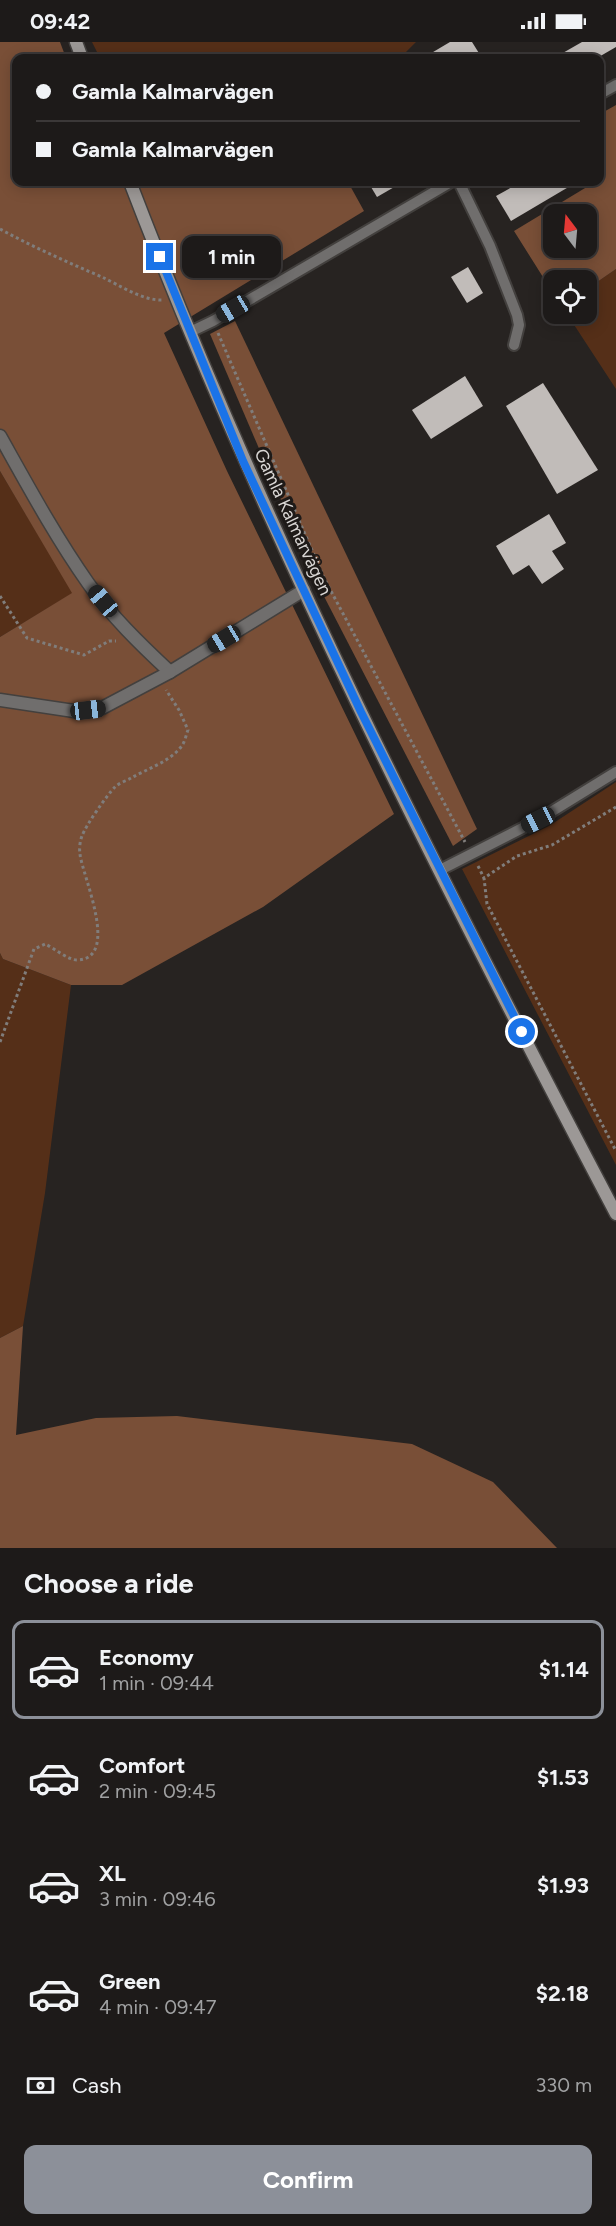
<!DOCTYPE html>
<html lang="en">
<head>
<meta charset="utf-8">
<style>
  :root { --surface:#1d1a19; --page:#2a2726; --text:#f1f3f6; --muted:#a0a1a2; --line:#3b3838; --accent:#8c9099 }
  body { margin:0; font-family:Figtree,sans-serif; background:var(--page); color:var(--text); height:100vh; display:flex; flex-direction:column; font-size:22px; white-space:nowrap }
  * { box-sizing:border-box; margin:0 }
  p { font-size:20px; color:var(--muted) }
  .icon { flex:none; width:33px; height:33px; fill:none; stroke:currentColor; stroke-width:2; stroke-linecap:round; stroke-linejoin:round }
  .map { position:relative; height:1506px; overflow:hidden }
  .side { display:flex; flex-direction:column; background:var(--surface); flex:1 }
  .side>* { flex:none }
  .hud { position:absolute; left:12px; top:12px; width:592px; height:132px; border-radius:12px; box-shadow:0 3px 15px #0003,0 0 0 2px var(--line); display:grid; align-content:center; height:132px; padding:0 24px; background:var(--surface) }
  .needle { width:39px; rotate:344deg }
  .fabs { position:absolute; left:543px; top:162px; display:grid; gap:12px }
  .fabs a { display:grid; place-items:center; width:54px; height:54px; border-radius:12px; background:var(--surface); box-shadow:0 3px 15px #0003,0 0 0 2px var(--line); font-size:30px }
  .end { position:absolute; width:27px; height:27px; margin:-14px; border:8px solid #1a73e8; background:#fff; box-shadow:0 0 0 3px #fff }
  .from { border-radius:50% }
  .bubble { position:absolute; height:42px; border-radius:12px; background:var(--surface); box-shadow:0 3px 15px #0003,0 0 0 2px var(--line); font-size:20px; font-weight:700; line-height:42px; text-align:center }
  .car { position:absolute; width:18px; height:36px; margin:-18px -9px; border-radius:8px; box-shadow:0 0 4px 2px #0007; background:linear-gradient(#222 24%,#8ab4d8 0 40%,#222 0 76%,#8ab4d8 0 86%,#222 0) }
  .hud b { display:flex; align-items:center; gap:21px; height:57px; font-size:22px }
  .hud b+b { border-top:2px solid var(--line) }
  .hud i { width:15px; height:15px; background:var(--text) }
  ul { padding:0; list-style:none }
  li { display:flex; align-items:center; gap:18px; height:99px; margin:0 12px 9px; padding:0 12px; border:3px solid transparent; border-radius:12px }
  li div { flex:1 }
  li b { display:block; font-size:22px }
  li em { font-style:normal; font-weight:700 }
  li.selected { border-color:var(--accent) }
  li>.icon { width:54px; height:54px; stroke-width:1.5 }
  h2 { padding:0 24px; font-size:27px; line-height:72px }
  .pay { display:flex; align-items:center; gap:15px; height:66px; padding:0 24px; font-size:22px }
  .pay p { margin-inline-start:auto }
  .action { display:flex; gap:12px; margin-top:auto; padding:12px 24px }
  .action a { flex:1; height:69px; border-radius:12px; background:var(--accent); color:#fff; font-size:24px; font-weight:700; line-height:69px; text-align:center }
  .status { display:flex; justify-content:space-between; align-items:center; height:42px; padding:0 30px; background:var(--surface); direction:ltr }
  .status svg { height:16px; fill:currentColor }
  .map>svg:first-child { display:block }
  .green { fill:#552f18 }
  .forest { fill:#794f37; fill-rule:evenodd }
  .building { fill:#c1bcb9 }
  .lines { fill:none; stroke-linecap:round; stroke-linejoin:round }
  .lane-casing { stroke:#43403e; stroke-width:14 }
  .street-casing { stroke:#43403e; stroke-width:15 }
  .secondary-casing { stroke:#43403e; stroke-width:15 }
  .path { stroke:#807d7b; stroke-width:3; stroke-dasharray:3 3; stroke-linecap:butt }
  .lane { stroke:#706e6d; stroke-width:10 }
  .street { stroke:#706e6d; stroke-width:12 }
  .secondary { stroke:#9c9896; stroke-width:12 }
  .route { stroke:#1a73e8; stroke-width:8 }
  .labels { text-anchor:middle; stroke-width:6; stroke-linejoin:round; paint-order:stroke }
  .street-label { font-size:18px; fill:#d9d6d4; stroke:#1e1a18 }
</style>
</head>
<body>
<div class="status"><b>09:42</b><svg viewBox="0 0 49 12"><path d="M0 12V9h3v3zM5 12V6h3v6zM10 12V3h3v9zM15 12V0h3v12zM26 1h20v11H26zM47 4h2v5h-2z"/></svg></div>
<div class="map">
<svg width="616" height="1506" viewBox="0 0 616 1506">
  <rect width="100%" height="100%" fill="#272321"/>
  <g class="green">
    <path d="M92,0h324l-16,16h-300z"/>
    <path d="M616,227v120l-49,-75h19l1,-25z"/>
    <path d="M0,429l73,122 -73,44z"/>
    <path d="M616,740v383l-154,-296 87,-43z"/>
    <path d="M0,911l3,6 68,26 -26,208 -22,133 -23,12z"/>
  </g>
  <g class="forest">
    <path d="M0,0h60l6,16h-50v124h332l16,29 -200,122 63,138 167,343 -131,93 -141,78h-51l-68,-26 -3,-6v-316l72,-44 -72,-122z"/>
    <path d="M616,63v164l-29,20 -1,-9h-32l-1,13 -39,-62 81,-49h5v-68zM586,172v34h-32v-34z"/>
    <path d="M235,279l242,508 -24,17 -139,-269 -104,-243z"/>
    <path d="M23,1284l-7,109 80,-17 81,-2 235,28 81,38 64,66h-557v-210z"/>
  </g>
  <g class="building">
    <path d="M450,0h22l10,16h-59z"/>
    <path d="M582,0h34v5l-19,11h-43z"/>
    <path d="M368,140h35l-26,15z"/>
    <path d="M521,140h56l-66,39 -15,-25z"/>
    <path d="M468,225l15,26 -16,10 -16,-26z"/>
    <path d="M465,334l18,30 -52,33 -19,-29z"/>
    <path d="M543,341l55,87 -41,24 -51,-88z"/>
    <path d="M549,472l17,29 -14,8 12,18 -22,15 -13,-19 -16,10 -17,-29z"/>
  </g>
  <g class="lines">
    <defs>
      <g id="lane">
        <path d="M600,52l16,-9"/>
        <path d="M459,140l31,64 27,69 2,10 -5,20"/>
        <path d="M190,290l23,-11 238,-139"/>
        <path d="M440,828l98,-50 78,-48"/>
      </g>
      <g id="street">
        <path d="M0,394c28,50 55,100 88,147 23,33 53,62 82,89l134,-82"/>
        <path d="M0,658l74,11 28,-3 68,-36"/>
      </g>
      <g id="secondary">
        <path d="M76,0l6,16"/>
        <path d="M130,140c136,355 309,695 486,1032"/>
      </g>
    </defs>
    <use href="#lane" class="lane-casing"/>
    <use href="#street" class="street-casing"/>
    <use href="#secondary" class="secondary-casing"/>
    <g class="path">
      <path d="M0,187c33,18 67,33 102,48 17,8 41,24 61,23"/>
      <path d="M218,291l106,245 141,264"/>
      <path d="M0,554l27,42 57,17 25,-14h7"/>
      <path d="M616,765l-64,38 -35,11 -33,22 3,26 129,247"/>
      <path d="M478,824l6,12"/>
      <path d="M0,1000l34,-93 11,-5c9,4 23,16 32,16 44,-1 5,-85 3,-106 -1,-5 0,-13 2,-18 4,-11 25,-41 33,-49 4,-4 11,-6 16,-9 16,-9 38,-16 50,-31 4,-5 5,-12 7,-17l-9,-20 -13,-20"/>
    </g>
    <use href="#lane" class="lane"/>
    <use href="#street" class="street"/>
    <use href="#secondary" class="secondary"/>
  </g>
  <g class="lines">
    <path class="route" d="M160,215l83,204 118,251 161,320"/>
  </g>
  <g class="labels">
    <g class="street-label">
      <text transform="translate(293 480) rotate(65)" y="6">Gamla Kalmarvägen</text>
    </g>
  </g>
</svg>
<div class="fabs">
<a><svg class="needle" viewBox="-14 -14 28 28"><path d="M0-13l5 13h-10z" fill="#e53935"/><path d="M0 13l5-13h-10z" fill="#a0a1a2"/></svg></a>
<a><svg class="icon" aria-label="locate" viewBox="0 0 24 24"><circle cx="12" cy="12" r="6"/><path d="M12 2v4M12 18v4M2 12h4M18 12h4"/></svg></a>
</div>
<i class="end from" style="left:522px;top:990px"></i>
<i class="end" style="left:160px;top:215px"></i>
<div class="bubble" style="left:182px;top:194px;width:99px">1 min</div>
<i class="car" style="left:233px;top:267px;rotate:240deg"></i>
<i class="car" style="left:103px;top:559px;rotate:320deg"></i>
<i class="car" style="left:224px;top:597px;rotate:239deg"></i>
<i class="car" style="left:88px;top:668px;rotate:83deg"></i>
<i class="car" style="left:538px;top:778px;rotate:243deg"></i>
<div class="hud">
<b><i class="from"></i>Gamla Kalmarvägen</b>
<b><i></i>Gamla Kalmarvägen</b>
</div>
</div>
<section class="side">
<h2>Choose a ride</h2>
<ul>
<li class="selected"><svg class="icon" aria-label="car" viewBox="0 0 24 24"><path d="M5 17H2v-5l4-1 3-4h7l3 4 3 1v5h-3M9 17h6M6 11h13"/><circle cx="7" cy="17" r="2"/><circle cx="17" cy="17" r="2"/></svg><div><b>Economy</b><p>1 min · 09:44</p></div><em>$1.14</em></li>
<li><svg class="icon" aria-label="car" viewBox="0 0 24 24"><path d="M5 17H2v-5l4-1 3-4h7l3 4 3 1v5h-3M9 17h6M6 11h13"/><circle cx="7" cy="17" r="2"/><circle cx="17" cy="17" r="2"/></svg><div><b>Comfort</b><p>2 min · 09:45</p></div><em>$1.53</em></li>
<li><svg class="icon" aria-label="car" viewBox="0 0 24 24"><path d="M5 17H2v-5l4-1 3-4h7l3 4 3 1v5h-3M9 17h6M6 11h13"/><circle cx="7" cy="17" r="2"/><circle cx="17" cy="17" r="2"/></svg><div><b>XL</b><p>3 min · 09:46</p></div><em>$1.93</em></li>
<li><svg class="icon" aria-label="car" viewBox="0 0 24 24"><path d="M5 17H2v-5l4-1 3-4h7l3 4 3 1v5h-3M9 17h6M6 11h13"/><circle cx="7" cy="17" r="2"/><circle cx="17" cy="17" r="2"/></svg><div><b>Green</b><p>4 min · 09:47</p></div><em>$2.18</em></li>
</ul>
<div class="pay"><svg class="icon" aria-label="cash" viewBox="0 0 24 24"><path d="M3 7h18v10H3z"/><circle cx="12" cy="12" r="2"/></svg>Cash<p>330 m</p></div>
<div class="action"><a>Confirm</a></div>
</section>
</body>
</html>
